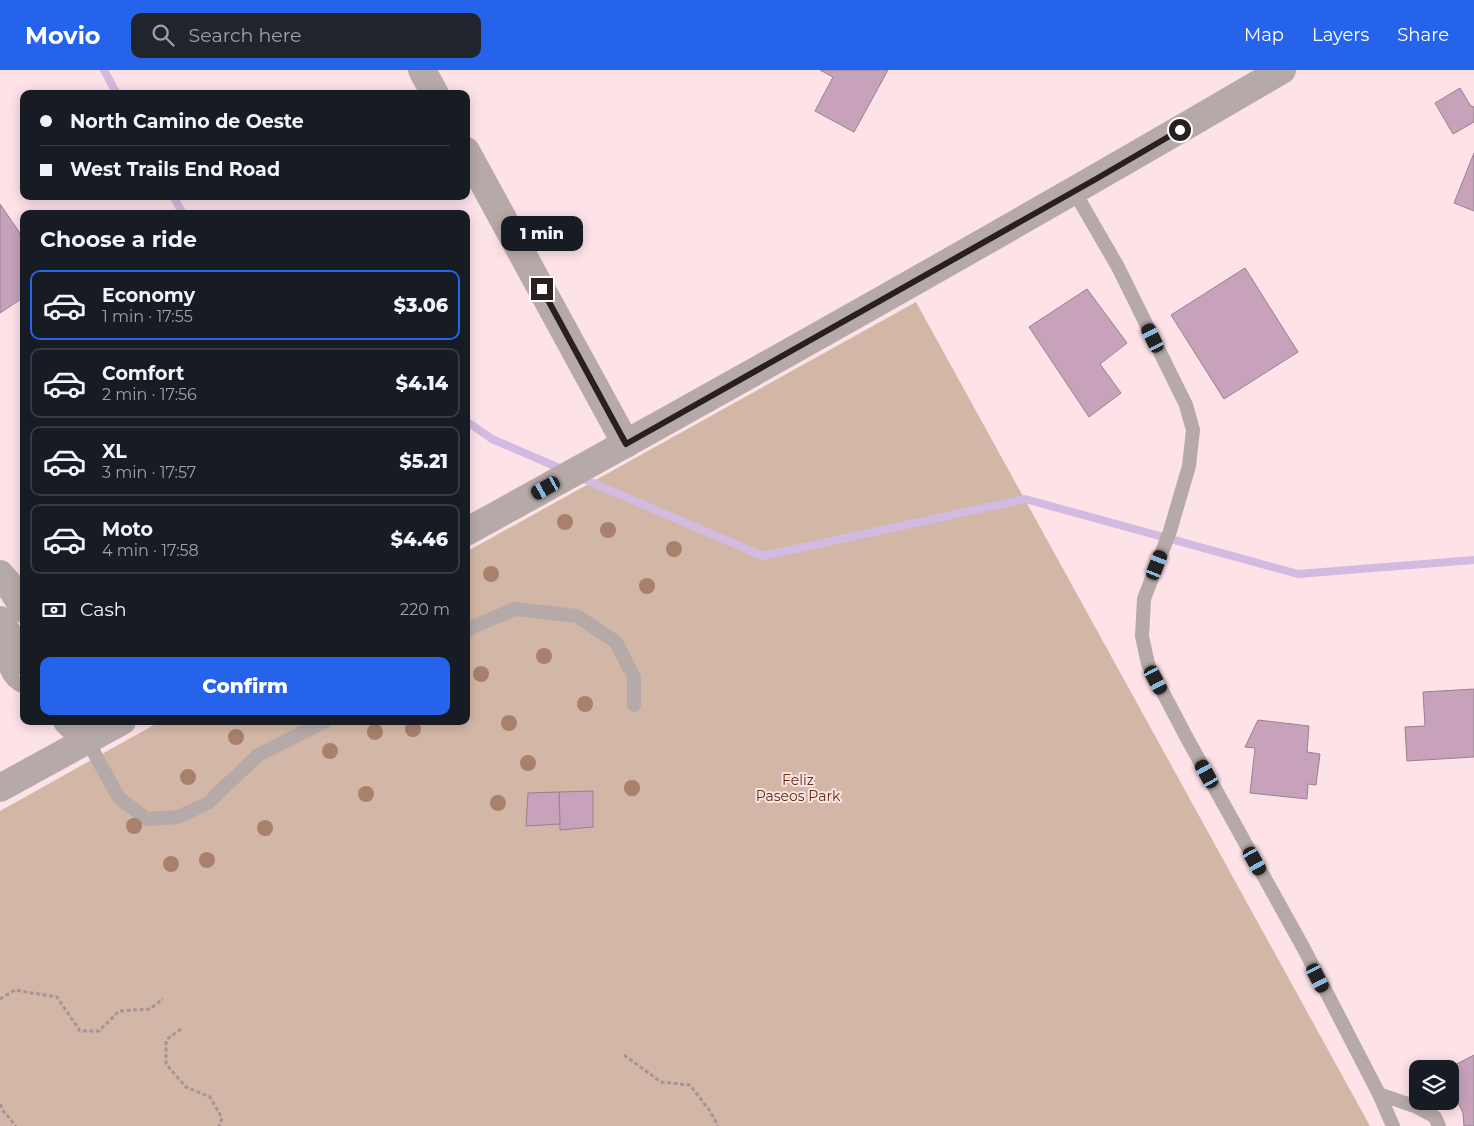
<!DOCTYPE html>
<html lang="en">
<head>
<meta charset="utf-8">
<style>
  :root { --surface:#171b24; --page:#20242c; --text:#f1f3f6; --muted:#9ea1a6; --line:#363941; --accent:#2563eb }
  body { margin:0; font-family:Montserrat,sans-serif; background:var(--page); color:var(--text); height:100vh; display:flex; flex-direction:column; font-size:19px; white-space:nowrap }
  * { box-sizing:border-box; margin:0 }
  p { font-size:16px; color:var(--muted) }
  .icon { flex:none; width:28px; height:28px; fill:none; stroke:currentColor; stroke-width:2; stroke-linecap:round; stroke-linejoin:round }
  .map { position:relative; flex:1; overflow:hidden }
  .sheet { position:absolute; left:20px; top:140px; width:450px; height:515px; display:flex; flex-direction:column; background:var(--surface); border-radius:10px; box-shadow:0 2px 12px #0003 }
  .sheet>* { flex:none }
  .banner { position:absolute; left:20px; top:20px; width:450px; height:110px; border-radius:10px; box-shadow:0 2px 12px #0003; display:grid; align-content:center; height:110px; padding:0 20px; background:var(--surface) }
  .tools { position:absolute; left:1409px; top:990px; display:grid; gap:10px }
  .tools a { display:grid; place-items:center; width:50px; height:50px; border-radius:10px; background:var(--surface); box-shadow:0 2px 12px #0003; font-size:25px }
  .end { position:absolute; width:22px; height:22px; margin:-11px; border:6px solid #291f21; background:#fff; box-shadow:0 0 0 2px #fff }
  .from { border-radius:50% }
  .bubble { position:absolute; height:35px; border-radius:10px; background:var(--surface); box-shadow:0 2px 12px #0003; font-size:16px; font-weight:800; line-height:35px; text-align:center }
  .car { position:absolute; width:15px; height:30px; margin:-15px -8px; border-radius:6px; box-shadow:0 0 4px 1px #0007; background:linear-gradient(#222 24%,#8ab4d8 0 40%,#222 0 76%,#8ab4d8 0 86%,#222 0) }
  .banner b { display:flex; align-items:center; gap:18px; height:48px; font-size:19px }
  .banner b+b { border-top:1px solid var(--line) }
  .banner i { width:12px; height:12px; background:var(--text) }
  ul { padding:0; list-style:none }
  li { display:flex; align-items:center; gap:15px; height:70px; margin:0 10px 8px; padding:0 10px; border:2px solid var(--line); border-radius:10px }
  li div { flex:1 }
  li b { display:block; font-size:19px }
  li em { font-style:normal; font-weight:800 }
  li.active { border-color:var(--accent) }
  li>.icon { width:45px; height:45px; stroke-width:1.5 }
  h2 { padding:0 20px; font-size:22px; line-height:60px }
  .pay { display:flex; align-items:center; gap:12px; height:55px; padding:0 20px; font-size:19px }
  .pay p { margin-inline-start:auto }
  .primary-button { display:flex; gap:10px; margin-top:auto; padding:10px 20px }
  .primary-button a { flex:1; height:58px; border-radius:10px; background:var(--accent); color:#fff; font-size:20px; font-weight:800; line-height:58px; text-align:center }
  header { display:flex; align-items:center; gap:30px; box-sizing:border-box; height:70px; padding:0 25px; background:var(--accent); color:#fff }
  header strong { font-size:24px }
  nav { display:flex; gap:28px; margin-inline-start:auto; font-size:18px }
  .search { width:350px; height:45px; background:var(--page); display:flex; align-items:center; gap:12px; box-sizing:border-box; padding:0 18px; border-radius:10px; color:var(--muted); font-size:19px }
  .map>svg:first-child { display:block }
  .green { fill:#d3b7a6 }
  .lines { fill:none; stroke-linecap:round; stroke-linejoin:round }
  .stream { stroke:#d3bae0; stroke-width:8 }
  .building { fill:#c8a1bb; stroke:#96828f }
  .path { stroke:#a79398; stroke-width:3; stroke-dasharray:4 2.5; stroke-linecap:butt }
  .service { stroke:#b6aaa8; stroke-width:14 }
  .minor { stroke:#b6aaa8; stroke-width:28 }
  .tertiary { stroke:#b6aaa8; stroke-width:28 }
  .tree { fill:#a8806c }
  .route { stroke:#291f21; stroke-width:6 }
  .labels { text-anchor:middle; stroke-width:4; stroke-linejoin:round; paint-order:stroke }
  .park-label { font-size:14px; fill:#622f06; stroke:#fde2e8 }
</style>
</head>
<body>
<header>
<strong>Movio</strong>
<div class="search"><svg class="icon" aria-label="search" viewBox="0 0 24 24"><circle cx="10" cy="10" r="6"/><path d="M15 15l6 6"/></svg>Search here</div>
<nav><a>Map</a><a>Layers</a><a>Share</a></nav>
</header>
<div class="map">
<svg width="1474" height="1056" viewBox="0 0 1474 1056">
  <rect width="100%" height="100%" fill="#fde2e8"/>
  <path class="green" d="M916,232l454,824h-1370v-315l161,-90h305v-169z"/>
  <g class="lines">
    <g class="stream">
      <path d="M104,0l13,24"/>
      <path d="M173,126l10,18"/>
      <path d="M466,351l26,18 72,31"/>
      <path d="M579,407l184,79 262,-57 273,75 176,-14"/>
    </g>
  </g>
  <g class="building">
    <path d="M820,0h68l-34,62 -39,-21 18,-34z"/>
    <path d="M1460,18l10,17 4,2v15l-21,12 -18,-31z"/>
    <path d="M1474,83v58l-20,-8z"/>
    <path d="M0,134l24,35v58l-24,16z"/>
    <path d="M1245,198l53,84 -74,47 -53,-84z"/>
    <path d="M1087,219l40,54 -27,21 21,29 -32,24 -60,-90z"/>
    <path d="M1474,619v68l-67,4 -2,-34 20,-1 -2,-34z"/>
    <path d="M1258,650l51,6 -2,26 13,2 -4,31 -8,-1 -1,15 -57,-6 5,-45 -10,-1z"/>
    <path d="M593,721v36l-33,3 -1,-38z"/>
    <path d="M559,722l1,32 -34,2 2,-33z"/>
    <path d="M1474,985v71h-10l-1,-13 -13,-27v-17h-3z"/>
  </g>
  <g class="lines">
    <g class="path">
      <path d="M0,929l15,-9 42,7 23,34h19l20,-20 31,-2 13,-10"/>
      <path d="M181,959l-15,11v24l20,23 24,10 12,21 -3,8"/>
      <path d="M624,985l37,27 29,3 20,26 8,15"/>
      <path d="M0,1034l4,8 12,14"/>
    </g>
    <g class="service">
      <path d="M1074,121l44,76 68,138 7,25 -4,36 -19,65 -26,68 -2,37 6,28 40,76 115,207 76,147 14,32"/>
      <path d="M466,562l4,-4 45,-19 62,7 39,26 18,35v28"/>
      <path d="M7,564c-7,19 -4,45 17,53"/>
      <path d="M87,670l32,58 28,21 31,-2 30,-14 50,-48 68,-34"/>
      <path d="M1379,1024l38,13 18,10 4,9"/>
    </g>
    <g class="minor">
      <path d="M0,504l8,9 16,26"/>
      <path d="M0,550l24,42"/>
      <path d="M67,651l20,19"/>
    </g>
    <g class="tertiary">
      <path d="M422,0l13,24"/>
      <path d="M466,81l160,293"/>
      <path d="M466,462c274,-151 546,-304 816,-462"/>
      <path d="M0,718l122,-67"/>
    </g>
  </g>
  <g class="tree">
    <circle cx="565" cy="452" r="8"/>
    <circle cx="608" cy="460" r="8"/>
    <circle cx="674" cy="479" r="8"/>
    <circle cx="491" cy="504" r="8"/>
    <circle cx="647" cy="516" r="8"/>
    <circle cx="544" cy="586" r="8"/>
    <circle cx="481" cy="604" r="8"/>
    <circle cx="585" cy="634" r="8"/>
    <circle cx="509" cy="653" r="8"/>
    <circle cx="413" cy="659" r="8"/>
    <circle cx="375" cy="662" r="8"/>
    <circle cx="236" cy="667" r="8"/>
    <circle cx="330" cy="681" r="8"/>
    <circle cx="528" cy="693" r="8"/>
    <circle cx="188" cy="707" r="8"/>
    <circle cx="632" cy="718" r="8"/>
    <circle cx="366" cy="724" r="8"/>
    <circle cx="498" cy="733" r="8"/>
    <circle cx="134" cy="756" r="8"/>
    <circle cx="265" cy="758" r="8"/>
    <circle cx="207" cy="790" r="8"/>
    <circle cx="171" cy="794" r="8"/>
  </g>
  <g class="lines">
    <path class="route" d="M542,219l84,155 470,-265 84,-49"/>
  </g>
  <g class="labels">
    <g class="park-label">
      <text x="798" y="715">Feliz<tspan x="798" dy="16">Paseos Park</tspan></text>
    </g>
  </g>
</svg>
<div class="tools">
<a><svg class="icon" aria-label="layers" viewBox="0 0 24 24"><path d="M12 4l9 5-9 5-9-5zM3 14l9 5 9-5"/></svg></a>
</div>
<i class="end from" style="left:1180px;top:60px"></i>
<i class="end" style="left:542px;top:219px"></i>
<div class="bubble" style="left:501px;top:146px;width:82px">1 min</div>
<i class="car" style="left:1153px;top:268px;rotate:334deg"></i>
<i class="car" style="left:546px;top:418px;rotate:241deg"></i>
<i class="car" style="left:1157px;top:495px;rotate:21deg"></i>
<i class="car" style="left:1156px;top:610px;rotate:152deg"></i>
<i class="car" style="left:1207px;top:704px;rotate:331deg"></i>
<i class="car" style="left:1255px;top:791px;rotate:151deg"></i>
<i class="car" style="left:1318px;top:908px;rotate:153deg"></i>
<div class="banner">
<b><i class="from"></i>North Camino de Oeste</b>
<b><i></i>West Trails End Road</b>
</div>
<section class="sheet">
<h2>Choose a ride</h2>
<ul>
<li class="active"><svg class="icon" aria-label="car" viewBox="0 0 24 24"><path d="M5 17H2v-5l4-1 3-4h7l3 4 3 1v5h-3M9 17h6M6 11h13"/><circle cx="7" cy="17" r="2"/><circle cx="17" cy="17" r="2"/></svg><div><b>Economy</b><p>1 min · 17:55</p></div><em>$3.06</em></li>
<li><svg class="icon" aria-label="car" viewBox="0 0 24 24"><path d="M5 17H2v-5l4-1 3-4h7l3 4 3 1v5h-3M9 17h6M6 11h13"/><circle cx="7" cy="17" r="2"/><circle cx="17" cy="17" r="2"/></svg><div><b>Comfort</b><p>2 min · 17:56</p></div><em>$4.14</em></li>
<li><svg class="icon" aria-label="car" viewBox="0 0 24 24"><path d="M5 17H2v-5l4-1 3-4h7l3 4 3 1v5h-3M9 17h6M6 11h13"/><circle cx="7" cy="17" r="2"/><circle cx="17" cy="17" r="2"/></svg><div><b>XL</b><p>3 min · 17:57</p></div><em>$5.21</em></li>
<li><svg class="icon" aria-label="car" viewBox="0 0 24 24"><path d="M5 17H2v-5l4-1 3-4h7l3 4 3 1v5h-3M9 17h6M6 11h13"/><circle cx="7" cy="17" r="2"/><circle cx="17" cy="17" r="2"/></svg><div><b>Moto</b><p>4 min · 17:58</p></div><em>$4.46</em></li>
</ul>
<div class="pay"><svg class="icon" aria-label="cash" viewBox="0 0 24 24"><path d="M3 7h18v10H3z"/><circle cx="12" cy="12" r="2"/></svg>Cash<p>220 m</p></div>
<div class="primary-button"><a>Confirm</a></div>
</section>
</div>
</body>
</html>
